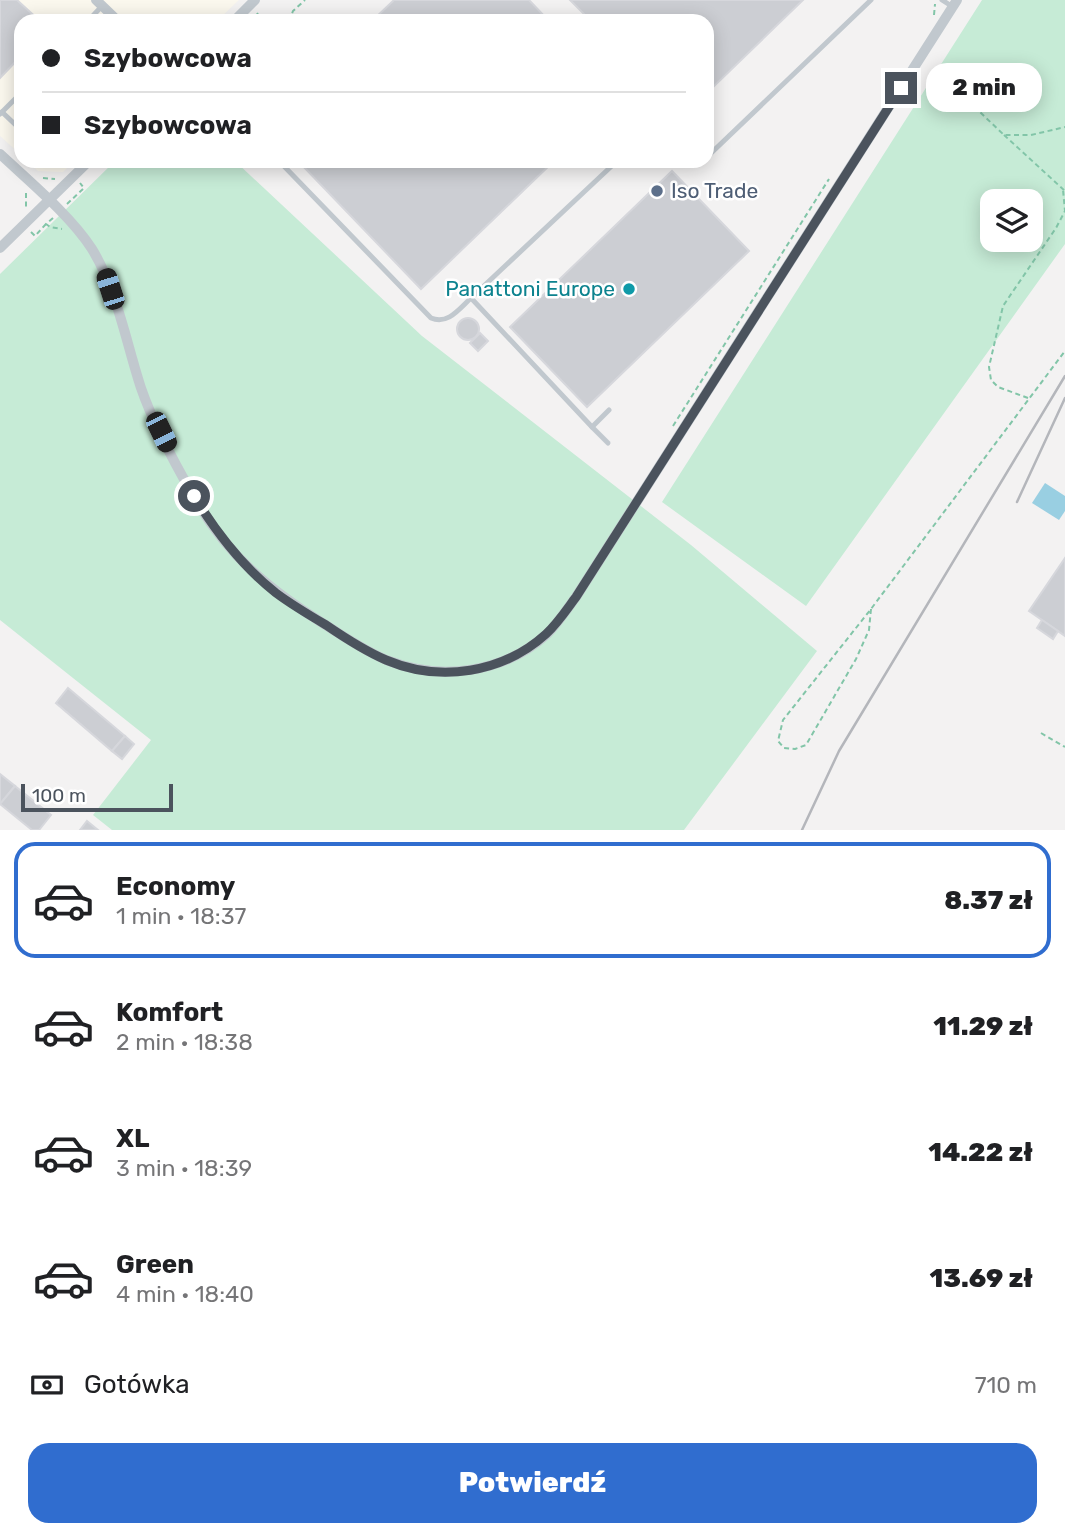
<!DOCTYPE html>
<html lang="pl">
<head>
<meta charset="utf-8">
<style>
  :root { --surface:#fff; --page:#f2f2f2; --text:#202124; --muted:#757577; --line:#e0e0e0; --accent:#306dcf }
  body { margin:0; font-family:Rubik,sans-serif; background:var(--page); color:var(--text); height:100vh; display:flex; flex-direction:column; font-size:26px; white-space:nowrap }
  * { box-sizing:border-box; margin:0 }
  p { font-size:23px; color:var(--muted) }
  .icon { flex:none; width:38px; height:38px; fill:none; stroke:currentColor; stroke-width:2; stroke-linecap:round; stroke-linejoin:round }
  .map { position:relative; height:830px; overflow:hidden }
  .side { display:flex; flex-direction:column; background:var(--surface); flex:1 }
  .side>* { flex:none }
  .guide { position:absolute; left:14px; top:14px; width:700px; height:154px; border-radius:21px; box-shadow:0 4px 18px #0003; display:grid; align-content:center; height:154px; padding:0 28px; background:var(--surface) }
  .fabs { position:absolute; left:980px; top:189px; display:grid; gap:14px }
  .fabs a { display:grid; place-items:center; width:63px; height:63px; border-radius:14px; background:var(--surface); box-shadow:0 4px 18px #0003; font-size:35px }
  .scale { position:absolute; left:21px; bottom:18px; width:152px; box-sizing:border-box; padding-left:7px; border:4px solid #4b535d; border-top:0; font-size:19px; line-height:24px; white-space:nowrap; color:#4b535d; -webkit-text-stroke:5px #fff; paint-order:stroke }
  .end { position:absolute; width:32px; height:32px; margin:-16px; border:9px solid #4b535d; background:#fff; box-shadow:0 0 0 4px #fff }
  .from { border-radius:50% }
  .bubble { position:absolute; height:49px; border-radius:21px; background:var(--surface); box-shadow:0 4px 18px #0003; font-size:23px; font-weight:800; line-height:49px; text-align:center }
  .car { position:absolute; width:21px; height:42px; margin:-21px -10px; border-radius:9px; box-shadow:0 0 5px 2px #0007; background:linear-gradient(#222 24%,#8ab4d8 0 40%,#222 0 76%,#8ab4d8 0 86%,#222 0) }
  .guide b { display:flex; align-items:center; gap:24px; height:66px; font-size:26px }
  .guide b+b { border-top:2px solid var(--line) }
  .guide i { width:18px; height:18px; background:var(--text) }
  ul { padding:12px 0 0; list-style:none }
  li { display:flex; align-items:center; gap:21px; height:116px; margin:0 14px 10px; padding:0 14px; border:4px solid transparent; border-radius:21px }
  li div { flex:1 }
  li b { display:block; font-size:26px }
  li em { font-style:normal; font-weight:800 }
  li.selected { border-color:var(--accent) }
  li>.icon { width:63px; height:63px; stroke-width:1.5 }
  .pay { display:flex; align-items:center; gap:18px; height:77px; padding:0 28px; font-size:26px }
  .pay p { margin-inline-start:auto }
  .action { display:flex; gap:14px; margin-top:auto; padding:14px 28px }
  .action a { flex:1; height:80px; border-radius:21px; background:var(--accent); color:#fff; font-size:28px; font-weight:800; line-height:80px; text-align:center }
  .map>svg:first-child { display:block }
  .commercial { fill:#fbf8ee }
  .green { fill:#c6ebd6; fill-rule:evenodd }
  .water { fill:#99cfe2 }
  .building { fill:#ccced3; stroke:#d6d7dc; stroke-width:2 }
  .lines { fill:none; stroke-linecap:round; stroke-linejoin:round }
  .path { stroke:#82c5a8; stroke-width:2; stroke-dasharray:5 3.5; stroke-linecap:butt }
  .lane { stroke:#c1c8ce; stroke-width:5 }
  .street { stroke:#c1c8ce; stroke-width:10 }
  .rail { stroke:#b4b6bb; stroke-width:2.5 }
  .route { stroke:#4b535d; stroke-width:9 }
  .service-dot { fill:#5c6f8a; stroke:#fff; stroke-width:2.5 }
  .culture-dot { fill:#0f9aa8; stroke:#fff; stroke-width:2.5 }
  .labels { text-anchor:middle; stroke-width:5; stroke-linejoin:round; paint-order:stroke }
  .service-label { font-size:21px; fill:#4e5e75; stroke:#fff; text-anchor:start }
  .culture-label { font-size:21px; fill:#0d838f; stroke:#fff; text-anchor:end }
</style>
</head>
<body>
<div class="map">
<svg width="1065" height="830" viewBox="0 0 1065 830">
  <rect width="100%" height="100%" fill="#f3f2f2"/>
  <g class="commercial">
    <path d="M0,0h239l-22,21h-196v134l-21,-19z"/>
    <path d="M28,161h46l-11,11 -25,-1z"/>
  </g>
  <g class="green">
    <path d="M982,0h83v244l-259,362 -144,-104zM992,201h39v39h-39z"/>
    <path d="M115,161h120l187,175 269,209 126,106 -133,179h-572l-19,-15 58,-75 -151,-120v-346z"/>
  </g>
  <path class="water" d="M1045,483l20,13v15l-6,9 -27,-17z"/>
  <g class="building">
    <path d="M0,0h17l23,21h-19v35l-21,22z"/>
    <path d="M394,0h135l20,21h-177z"/>
    <path d="M570,0h233l-96,93v-72h-116z"/>
    <path d="M298,161h256l-133,128z"/>
    <path d="M672,171l77,80 -162,156 -77,-80z"/>
    <circle cx="468" cy="329" r="11"/>
    <path d="M480,333l8,8 -10,10 -8,-8z"/>
    <path d="M1065,558v78l-36,-25z"/>
    <path d="M1042,620l16,11 -5,8 -16,-11z"/>
    <path d="M68,688l57,48 -13,15 -56,-48z"/>
    <path d="M125,736l9,8 -12,15 -10,-8z"/>
    <path d="M0,774l15,12 -15,18z"/>
    <path d="M15,786l36,29 -12,15h-7l-32,-26z"/>
    <path d="M87,821l11,9h-18z"/>
  </g>
  <g class="lines">
    <g class="path">
      <path d="M257,13l5,8"/>
      <path d="M934,15l1,-11"/>
      <path d="M289,21l4,-10 12,-11"/>
      <path d="M962,95l42,40h27l34,-8"/>
      <path d="M1004,135l61,56"/>
      <path d="M43,178l12,1"/>
      <path d="M26,193v15"/>
      <path d="M67,204l17,-16 -4,-5"/>
      <path d="M53,218l-7,6 4,3 12,2"/>
      <path d="M31,232l4,4 11,-12"/>
      <path d="M1028,398l-30,-11 -7,-7 -2,-13 14,-61 53,-78 9,-17 -2,-21"/>
      <path d="M673,426l156,-247"/>
      <path d="M871,609l-2,21 -13,29 -50,86 -11,4 -11,-1 -6,-7 5,-21 88,-111 194,-258"/>
      <path d="M1041,733l24,14"/>
    </g>
    <g class="lane">
      <path d="M942,0l11,7"/>
      <path d="M88,21l14,-15"/>
      <path d="M2,112l19,18"/>
      <path d="M0,114l21,-21"/>
      <path d="M707,157l164,-157"/>
      <path d="M279,161l152,157c17,7 28,-9 40,-20l146,-137"/>
      <path d="M471,298l121,129 17,-17"/>
      <path d="M592,427l16,16"/>
    </g>
    <g class="street">
      <path d="M96,0l22,21"/>
      <path d="M234,21l21,-21"/>
      <path d="M0,154c29,27 71,62 92,95 25,41 34,93 49,139 12,35 34,76 53,109 34,59 74,92 130,127 21,13 42,28 65,37 53,20 115,12 158,-27 11,-11 20,-25 29,-37l381,-597"/>
      <path d="M0,248l89,-87"/>
    </g>
    <g class="rail">
      <path d="M1017,502l48,-104"/>
      <path d="M802,830l37,-79 226,-375"/>
    </g>
  </g>
  <g class="lines">
    <path class="route" d="M194,496c22,36 49,71 82,97 16,12 33,22 50,32 19,13 39,26 60,35 54,23 117,13 160,-26 12,-11 21,-25 30,-37l325,-509"/>
  </g>
  <circle class="service-dot" cx="657" cy="191" r="7"/>
  <circle class="culture-dot" cx="629" cy="289" r="7"/>
  <g class="labels">
    <g class="service-label">
      <text x="671" y="198">Iso Trade</text>
    </g>
    <g class="culture-label">
      <text x="615" y="296">Panattoni Europe</text>
    </g>
  </g>
</svg>
<div class="fabs">
<a><svg class="icon" aria-label="layers" viewBox="0 0 24 24"><path d="M12 4l9 5-9 5-9-5zM3 14l9 5 9-5"/></svg></a>
</div>
<div class="scale">100 m</div>
<i class="end from" style="left:194px;top:496px"></i>
<i class="end" style="left:901px;top:88px"></i>
<div class="bubble" style="left:926px;top:63px;width:116px">2 min</div>
<i class="car" style="left:110px;top:289px;rotate:342deg"></i>
<i class="car" style="left:161px;top:432px;rotate:154deg"></i>
<div class="guide">
<b><i class="from"></i>Szybowcowa</b>
<b><i></i>Szybowcowa</b>
</div>
</div>
<section class="side">
<ul>
<li class="selected"><svg class="icon" aria-label="car" viewBox="0 0 24 24"><path d="M5 17H2v-5l4-1 3-4h7l3 4 3 1v5h-3M9 17h6M6 11h13"/><circle cx="7" cy="17" r="2"/><circle cx="17" cy="17" r="2"/></svg><div><b>Economy</b><p>1 min · 18:37</p></div><em>8.37 zł</em></li>
<li><svg class="icon" aria-label="car" viewBox="0 0 24 24"><path d="M5 17H2v-5l4-1 3-4h7l3 4 3 1v5h-3M9 17h6M6 11h13"/><circle cx="7" cy="17" r="2"/><circle cx="17" cy="17" r="2"/></svg><div><b>Komfort</b><p>2 min · 18:38</p></div><em>11.29 zł</em></li>
<li><svg class="icon" aria-label="car" viewBox="0 0 24 24"><path d="M5 17H2v-5l4-1 3-4h7l3 4 3 1v5h-3M9 17h6M6 11h13"/><circle cx="7" cy="17" r="2"/><circle cx="17" cy="17" r="2"/></svg><div><b>XL</b><p>3 min · 18:39</p></div><em>14.22 zł</em></li>
<li><svg class="icon" aria-label="car" viewBox="0 0 24 24"><path d="M5 17H2v-5l4-1 3-4h7l3 4 3 1v5h-3M9 17h6M6 11h13"/><circle cx="7" cy="17" r="2"/><circle cx="17" cy="17" r="2"/></svg><div><b>Green</b><p>4 min · 18:40</p></div><em>13.69 zł</em></li>
</ul>
<div class="pay"><svg class="icon" aria-label="cash" viewBox="0 0 24 24"><path d="M3 7h18v10H3z"/><circle cx="12" cy="12" r="2"/></svg>Gotówka<p>710 m</p></div>
<div class="action"><a>Potwierdź</a></div>
</section>
</body>
</html>
